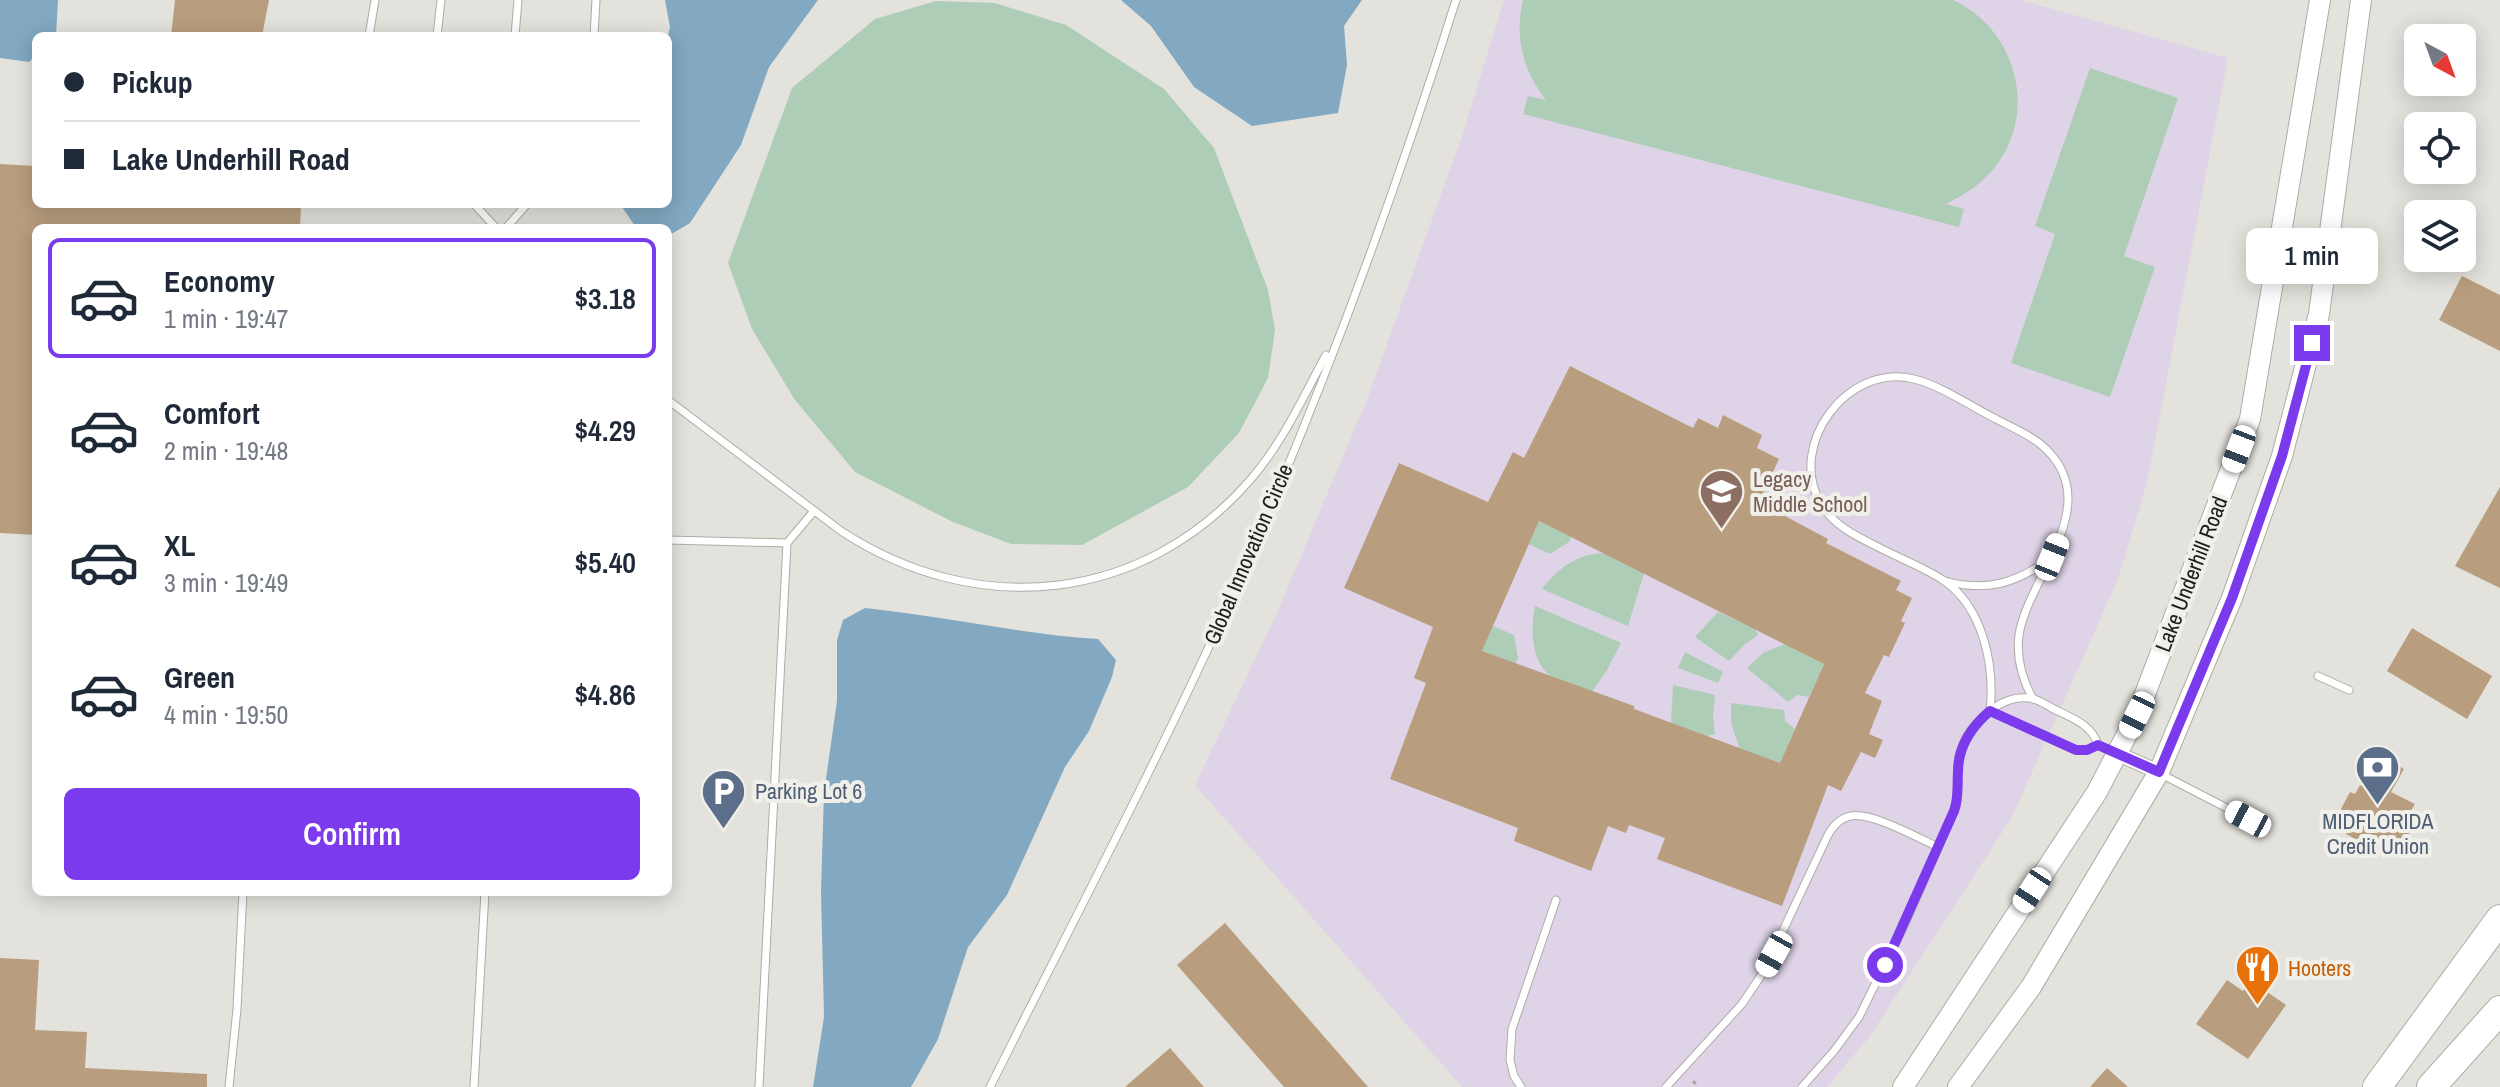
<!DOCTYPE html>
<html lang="en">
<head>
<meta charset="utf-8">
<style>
  :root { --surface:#fff; --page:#f2f2f3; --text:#1f2937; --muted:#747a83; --line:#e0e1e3; --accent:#7c3aed }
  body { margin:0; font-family:"Archivo Narrow",sans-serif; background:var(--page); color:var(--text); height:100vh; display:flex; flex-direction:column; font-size:30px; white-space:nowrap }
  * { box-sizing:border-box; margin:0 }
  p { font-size:26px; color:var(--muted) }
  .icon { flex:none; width:44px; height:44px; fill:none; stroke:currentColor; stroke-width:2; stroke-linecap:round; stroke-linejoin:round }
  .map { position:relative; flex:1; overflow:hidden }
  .panel { position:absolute; left:32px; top:224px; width:640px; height:672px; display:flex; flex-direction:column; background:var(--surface); border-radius:12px; box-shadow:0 4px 20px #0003 }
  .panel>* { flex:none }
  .hud { position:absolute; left:32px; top:32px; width:640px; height:176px; border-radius:12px; box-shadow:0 4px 20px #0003; display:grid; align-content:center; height:176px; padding:0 32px; background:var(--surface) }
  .needle { width:52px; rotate:139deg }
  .fabs { position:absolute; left:2404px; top:24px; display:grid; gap:16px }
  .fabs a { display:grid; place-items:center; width:72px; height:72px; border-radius:12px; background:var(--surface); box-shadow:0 4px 20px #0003; font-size:40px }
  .end { position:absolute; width:36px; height:36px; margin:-18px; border:10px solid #7c3aed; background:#fff; box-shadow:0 0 0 4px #fff }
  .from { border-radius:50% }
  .bubble { position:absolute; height:56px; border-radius:12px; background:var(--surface); box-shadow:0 4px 20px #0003; font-size:26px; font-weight:600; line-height:56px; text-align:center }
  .car { position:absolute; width:24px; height:48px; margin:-24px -12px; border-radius:10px; box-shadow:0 0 6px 2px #0007; background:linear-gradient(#fff 24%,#345 0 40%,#fff 0 76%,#345 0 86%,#fff 0) }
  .hud b { display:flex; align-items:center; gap:28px; height:76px; font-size:30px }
  .hud b+b { border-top:2px solid var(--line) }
  .hud i { width:20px; height:20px; background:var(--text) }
  ul { padding:14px 0 0; list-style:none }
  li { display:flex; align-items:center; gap:24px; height:120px; margin:0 16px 12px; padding:0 16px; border:4px solid transparent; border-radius:12px }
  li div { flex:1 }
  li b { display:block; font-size:30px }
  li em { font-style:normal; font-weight:600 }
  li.current { border-color:var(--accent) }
  li>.icon { width:72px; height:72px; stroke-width:1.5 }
  .button { display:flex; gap:16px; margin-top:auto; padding:16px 32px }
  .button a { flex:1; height:92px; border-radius:12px; background:var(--accent); color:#fff; font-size:32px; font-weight:600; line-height:92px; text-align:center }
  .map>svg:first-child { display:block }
  .education { fill:#ded3e7 }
  .green { fill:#aecdb6 }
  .water { fill:#82a9c1 }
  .building { fill:#b89e7e; fill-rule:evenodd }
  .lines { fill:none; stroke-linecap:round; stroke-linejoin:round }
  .lane-casing { stroke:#aeaca6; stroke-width:9 }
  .street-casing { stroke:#aeaca6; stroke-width:16 }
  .secondary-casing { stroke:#aeaca6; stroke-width:22 }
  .highway-casing { stroke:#aeaca6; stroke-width:30 }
  .path { stroke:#a7a6a1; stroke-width:3; stroke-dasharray:4 6; stroke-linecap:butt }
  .lane { stroke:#fff; stroke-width:7 }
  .street { stroke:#fff; stroke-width:14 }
  .secondary { stroke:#fff; stroke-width:20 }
  .highway { stroke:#fff; stroke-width:28 }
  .route { stroke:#7c3aed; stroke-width:10 }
  .labels { text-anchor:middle; stroke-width:8; stroke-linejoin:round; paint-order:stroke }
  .education-label { font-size:22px; fill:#785e54; stroke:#f1efe9; text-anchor:start }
  .street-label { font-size:22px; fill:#1f1e1c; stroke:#f1efe9 }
  .service-label { font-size:22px; fill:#4e5e75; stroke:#f1efe9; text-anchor:start }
  .food-label { font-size:22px; fill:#c56008; stroke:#f1efe9; text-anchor:start }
</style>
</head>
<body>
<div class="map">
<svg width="2500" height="1087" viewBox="0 0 2500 1087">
  <rect width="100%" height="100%" fill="#e4e2dc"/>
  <path class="education" d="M1504,0h516l208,58 -81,425 -29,96 -106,238 -142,219 -43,51h-365l-267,-302 83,-174 90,-214 93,-258z"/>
  <g class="green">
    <path d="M1523,0h430c63,29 86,111 42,167 -13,17 -30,27 -49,37l18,5 -5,18 -436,-113 5,-18 18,4c-23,-29 -32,-64 -23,-100z"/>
    <path d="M936,1l59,2 71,22 98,64 50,59 54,142 7,40 -7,48 -29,55 -51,54 -106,58 -71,-1 -58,-22 -98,-50 -60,-72 -43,-71 -24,-66 64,-175 83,-69z"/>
    <path d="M2090,68l88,30 -54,158 31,11 -45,130 -99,-34 44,-129 -20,-8z"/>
    <path d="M1539,521l32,16 -2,5 -19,12 -21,-10z"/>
    <path d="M1604,553l40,20 -16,53 -86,-37c16,-21 35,-35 62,-36z"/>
    <path d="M1535,606l86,37 -14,27 -15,22c-12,-4 -27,-7 -38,-14 -23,-12 -24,-50 -19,-72z"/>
    <path d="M1718,612l37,17 3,6 -14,10 -15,16 -34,-24z"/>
    <path d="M1493,626l21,9 4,23 -3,6 -33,-13z"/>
    <path d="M1785,644l39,20 -15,33 -12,-2 -9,7 -41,-34 16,-15z"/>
    <path d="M1685,652l38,20 -5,11 -40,-15z"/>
    <path d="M1673,685l42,10 -2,20 2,19 -9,2 -35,-13z"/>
    <path d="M1731,703l53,7 1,11 10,8 -15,34 -40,-14 -9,-26z"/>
  </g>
  <g class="water">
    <path d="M0,0h58l-2,36h-20v19l-7,7 -29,-4z"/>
    <path d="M665,0h153l-49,67 -28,78 -51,78 -22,13v-8l-33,-2 -15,-22h48v-168l2,-9z"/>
    <path d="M1121,0h241l-18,26 3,39 -9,48 -86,13 -58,-39 -43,-61z"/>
    <path d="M865,608c78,8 155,26 233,31l18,21 -4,17 -23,54 -24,36 -58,128 -39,52 -30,92 -27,48h-98l11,-70 -3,-126 3,-98 13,-92v-61l6,-20z"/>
  </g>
  <g class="building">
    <path d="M175,0h94l-7,36h-91z"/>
    <path d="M0,164l36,2v38h265l-1,24h-264v307l-36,-2z"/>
    <path d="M2462,276l38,19v56l-61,-31z"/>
    <path d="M1570,366l123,62 5,-10 20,10 5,-13 39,20 -5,13 22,11 -20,43 69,37 -2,4 75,38 -5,9 16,8 -11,23 4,2 -16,34 -5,-2 -19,38 17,8 -13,33 14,6 -8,18 -14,-6 -20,39 -13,-6 -46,121 -125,-47 8,-21 -36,-13 -3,8 -18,-7 -17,45 -77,-30 4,-13 -128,-49 36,-96 -12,-5 19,-51 -89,-39 55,-125 89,39 25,-50 11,6zM1539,521l285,143 -44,99 -146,-54v-3l-152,-55z"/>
    <path d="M2500,487v101l-45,-22z"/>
    <path d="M2412,628l80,48 -25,43 -80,-48z"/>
    <path d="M2385,758l19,11 -13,23 24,12 -5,8 8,5 -19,36 -8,-5 -5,8 -40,-22 4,-8 -9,-4 5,-10 -5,-3 9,-17 5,2 5,-9 8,4z"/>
    <path d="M1225,923l143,164h-84l-107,-122z"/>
    <path d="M0,958l39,2 -4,70 52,2 -2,36 122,6v13h-207z"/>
    <path d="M2227,980l16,11 7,-11 36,25 -38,54 -52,-35z"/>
    <path d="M1170,1048l34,39h-79z"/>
    <path d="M2107,1068l21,19h-38z"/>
  </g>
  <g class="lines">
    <defs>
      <g id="lane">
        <path d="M369,36l6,-36"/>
        <path d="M437,36l4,-36"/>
        <path d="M515,36l3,-36"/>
        <path d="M594,36l2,-36"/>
        <path d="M474,204l22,24"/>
        <path d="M506,228l21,-24"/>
        <path d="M668,400l173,131c136,89 302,73 410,-52 32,-37 52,-82 75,-124"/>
        <path d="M668,540l119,3"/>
        <path d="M1945,581c39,11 71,3 104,-22"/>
        <path d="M2318,676l31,14"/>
        <path d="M1990,711c5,-46 -7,-104 -47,-131 -20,-13 -44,-22 -65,-33 -22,-11 -44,-21 -57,-43 -35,-59 27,-142 93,-125 28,7 56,27 82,40 17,9 37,17 51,31 57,57 -19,127 -28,185 -3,23 3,44 14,64"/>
        <path d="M1990,711l86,39h11l11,-5"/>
        <path d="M2161,774l87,45"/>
        <path d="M229,1087l8,-78 6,-117"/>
        <path d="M474,1087l11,-195"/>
        <path d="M759,1087l28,-544 27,-32"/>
        <path d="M990,1087c82,-164 168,-326 243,-493 86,-193 160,-393 223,-594"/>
        <path d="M1521,1087l-7,-11 -4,-16 2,-31 44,-129"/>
        <path d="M1666,1087l76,-83 22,-33 63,-134c5,-10 13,-19 24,-21 21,-4 67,22 87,31"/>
        <path d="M1802,1087l32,-36 25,-34 45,-91 50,-115c7,-18 1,-36 5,-55 7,-29 39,-62 71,-58 8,1 16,7 22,10 19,10 40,16 46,37l15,7"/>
      </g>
      <path id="street" d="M2118,754l41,18"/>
      <g id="secondary">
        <path d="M1903,1087l194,-295 40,-77 113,-296 70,-419"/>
        <path d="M1958,1087l73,-100 128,-215 73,-174 50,-142 37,-142 42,-314"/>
      </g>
      <g id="highway">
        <path d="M2377,1087l123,-168"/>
        <path d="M2431,1087l69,-77"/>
      </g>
    </defs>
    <use href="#lane" class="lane-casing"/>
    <use href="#street" class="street-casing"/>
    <use href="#secondary" class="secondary-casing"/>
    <use href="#highway" class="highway-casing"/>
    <path class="path" d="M1693,1081l6,6"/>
    <use href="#lane" class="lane"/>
    <use href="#street" class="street"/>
    <use href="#secondary" class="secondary"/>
    <use href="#highway" class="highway"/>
  </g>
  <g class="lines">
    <path class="route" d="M1885,965l69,-154c5,-13 3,-25 4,-39 0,-25 13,-45 32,-61l86,39h11l11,-5 61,27 73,-174 50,-142 30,-113"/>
  </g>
  <defs>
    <symbol id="school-pin" viewBox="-11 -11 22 30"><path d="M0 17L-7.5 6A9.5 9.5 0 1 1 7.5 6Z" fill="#8d6e63" stroke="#f1efe9"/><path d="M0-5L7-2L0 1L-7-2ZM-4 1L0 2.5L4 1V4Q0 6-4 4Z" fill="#fff"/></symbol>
    <symbol id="bank-pin" viewBox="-11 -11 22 30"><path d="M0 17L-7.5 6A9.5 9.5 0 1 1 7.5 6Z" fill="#5c6f8a" stroke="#f1efe9"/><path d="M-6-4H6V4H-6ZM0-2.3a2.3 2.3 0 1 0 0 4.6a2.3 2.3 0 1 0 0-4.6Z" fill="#fff"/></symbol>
    <symbol id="parking-pin" viewBox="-11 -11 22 30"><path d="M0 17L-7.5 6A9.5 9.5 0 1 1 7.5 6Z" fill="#5c6f8a" stroke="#f1efe9"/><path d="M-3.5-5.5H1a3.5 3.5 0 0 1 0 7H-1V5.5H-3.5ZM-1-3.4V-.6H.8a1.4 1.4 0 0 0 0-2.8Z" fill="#fff"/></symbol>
    <symbol id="restaurant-pin" viewBox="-11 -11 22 30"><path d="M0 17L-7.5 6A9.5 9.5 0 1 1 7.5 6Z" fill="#e8710a" stroke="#f1efe9"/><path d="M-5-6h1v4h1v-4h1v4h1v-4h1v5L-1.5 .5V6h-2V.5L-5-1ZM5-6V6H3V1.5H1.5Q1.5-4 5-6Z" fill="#fff"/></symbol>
  </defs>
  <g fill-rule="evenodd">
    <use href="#school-pin" x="1696" y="466" width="51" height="69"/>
    <use href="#bank-pin" x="2352" y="742" width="51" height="69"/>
    <use href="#parking-pin" x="698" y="766" width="51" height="69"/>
    <use href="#restaurant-pin" x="2232" y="942" width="51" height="69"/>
  </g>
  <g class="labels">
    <g class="education-label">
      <text x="1753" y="487">Legacy<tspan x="1753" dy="25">Middle School</tspan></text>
    </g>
    <g class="street-label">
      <text transform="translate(1248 554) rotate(-67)" y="8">Global Innovation Circle</text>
      <text transform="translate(2191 574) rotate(-69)" y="8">Lake Underhill Road</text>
    </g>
    <g class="service-label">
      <text x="755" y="799">Parking Lot 6</text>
      <text x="2378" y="829" text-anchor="middle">MIDFLORIDA<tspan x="2378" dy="25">Credit Union</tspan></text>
    </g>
    <g class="food-label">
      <text x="2288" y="976">Hooters</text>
    </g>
  </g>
</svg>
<div class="fabs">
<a><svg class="needle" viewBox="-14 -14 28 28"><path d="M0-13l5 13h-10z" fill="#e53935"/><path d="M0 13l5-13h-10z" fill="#747a83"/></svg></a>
<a><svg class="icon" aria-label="locate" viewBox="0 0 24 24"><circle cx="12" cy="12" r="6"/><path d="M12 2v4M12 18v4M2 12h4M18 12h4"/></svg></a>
<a><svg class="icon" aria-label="layers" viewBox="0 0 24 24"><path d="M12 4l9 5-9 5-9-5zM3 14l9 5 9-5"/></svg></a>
</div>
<i class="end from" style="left:1885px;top:965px"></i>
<i class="end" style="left:2312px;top:343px"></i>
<div class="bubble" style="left:2246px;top:228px;width:132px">1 min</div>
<i class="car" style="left:2239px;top:449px;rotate:201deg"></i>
<i class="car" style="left:2052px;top:557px;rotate:22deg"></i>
<i class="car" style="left:2137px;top:715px;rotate:206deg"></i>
<i class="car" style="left:2248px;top:819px;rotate:298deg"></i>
<i class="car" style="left:2032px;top:890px;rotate:213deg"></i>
<i class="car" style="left:1774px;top:954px;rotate:209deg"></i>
<div class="hud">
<b><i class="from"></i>Pickup</b>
<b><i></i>Lake Underhill Road</b>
</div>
<section class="panel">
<ul>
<li class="current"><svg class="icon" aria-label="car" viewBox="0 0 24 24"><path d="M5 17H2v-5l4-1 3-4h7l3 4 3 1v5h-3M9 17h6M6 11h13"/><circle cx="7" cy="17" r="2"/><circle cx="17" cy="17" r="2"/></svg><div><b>Economy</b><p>1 min · 19:47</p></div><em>$3.18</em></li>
<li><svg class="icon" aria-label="car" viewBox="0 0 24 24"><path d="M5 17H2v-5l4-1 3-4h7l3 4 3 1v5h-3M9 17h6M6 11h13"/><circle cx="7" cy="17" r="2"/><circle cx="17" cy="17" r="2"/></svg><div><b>Comfort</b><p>2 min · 19:48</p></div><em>$4.29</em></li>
<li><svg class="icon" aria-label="car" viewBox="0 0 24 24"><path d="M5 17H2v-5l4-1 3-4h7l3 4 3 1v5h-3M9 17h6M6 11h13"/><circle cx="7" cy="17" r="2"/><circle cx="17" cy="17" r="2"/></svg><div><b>XL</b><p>3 min · 19:49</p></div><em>$5.40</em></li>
<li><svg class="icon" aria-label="car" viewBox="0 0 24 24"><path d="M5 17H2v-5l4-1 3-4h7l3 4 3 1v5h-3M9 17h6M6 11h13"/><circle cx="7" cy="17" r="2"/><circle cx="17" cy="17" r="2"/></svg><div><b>Green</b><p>4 min · 19:50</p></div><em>$4.86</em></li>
</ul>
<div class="button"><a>Confirm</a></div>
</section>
</div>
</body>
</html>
